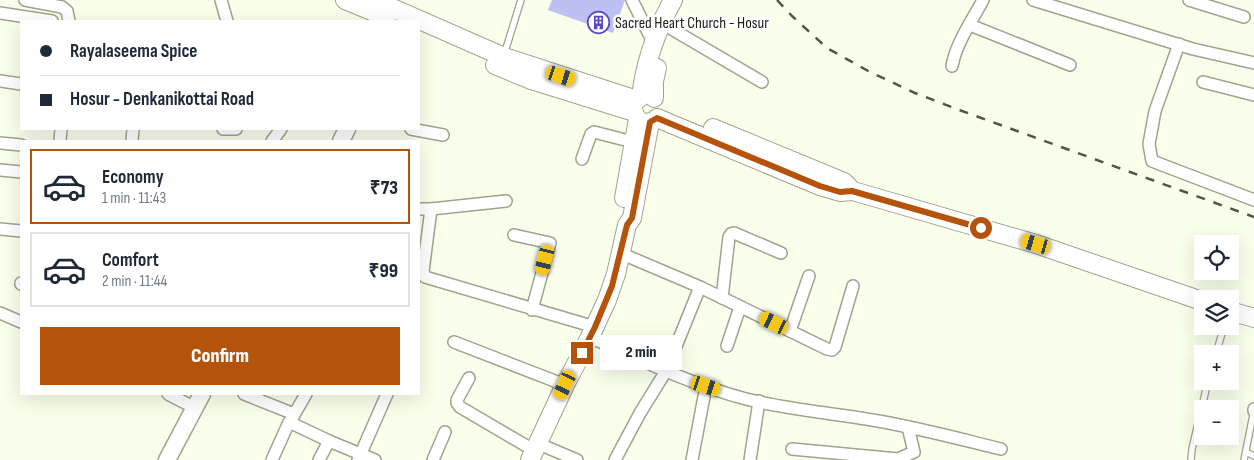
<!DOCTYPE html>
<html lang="en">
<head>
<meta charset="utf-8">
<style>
  :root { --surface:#fff; --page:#f2f2f3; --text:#1f2937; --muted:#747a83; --line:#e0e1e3; --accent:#b45309 }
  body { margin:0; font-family:"Sofia Sans Condensed",sans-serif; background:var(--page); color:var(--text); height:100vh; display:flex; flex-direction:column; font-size:19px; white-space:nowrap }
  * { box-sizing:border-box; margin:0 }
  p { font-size:16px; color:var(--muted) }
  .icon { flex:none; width:28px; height:28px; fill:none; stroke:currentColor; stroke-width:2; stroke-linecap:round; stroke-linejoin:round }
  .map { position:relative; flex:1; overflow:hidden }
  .details { position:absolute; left:20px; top:140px; width:400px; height:255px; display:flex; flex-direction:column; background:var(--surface); border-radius:0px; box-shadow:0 5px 20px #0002 }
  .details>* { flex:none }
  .top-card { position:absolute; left:20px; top:20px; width:400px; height:110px; border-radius:0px; box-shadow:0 5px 20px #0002; display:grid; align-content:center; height:110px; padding:0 20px; background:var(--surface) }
  .controls { position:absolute; left:1194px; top:235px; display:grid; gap:10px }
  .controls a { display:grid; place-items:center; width:45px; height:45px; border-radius:0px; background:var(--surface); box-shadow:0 5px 20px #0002; font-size:25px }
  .end { position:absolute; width:22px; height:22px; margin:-11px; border:6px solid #b45309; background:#fff; box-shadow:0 0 0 2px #fff }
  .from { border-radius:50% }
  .bubble { position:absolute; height:35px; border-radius:0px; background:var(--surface); box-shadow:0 5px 20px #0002; font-size:16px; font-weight:800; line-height:35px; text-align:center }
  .car { position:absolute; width:15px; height:30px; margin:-15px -8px; border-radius:6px; box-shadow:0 0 4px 1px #0007; background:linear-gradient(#f5c518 24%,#345 0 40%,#f5c518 0 76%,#345 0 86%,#f5c518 0) }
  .top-card b { display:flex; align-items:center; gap:18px; height:48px; font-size:19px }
  .top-card b+b { border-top:1px solid var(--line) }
  .top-card i { width:12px; height:12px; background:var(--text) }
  ul { padding:9px 0 0; list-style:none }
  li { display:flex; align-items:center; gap:15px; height:75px; margin:0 10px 8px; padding:0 10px; border:2px solid var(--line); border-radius:0px }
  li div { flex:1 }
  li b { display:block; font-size:19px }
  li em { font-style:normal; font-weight:800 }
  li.on { border-color:var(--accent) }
  li>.icon { width:45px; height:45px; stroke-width:1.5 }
  .action { display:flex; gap:10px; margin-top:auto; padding:10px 20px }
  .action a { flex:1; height:58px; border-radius:0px; background:var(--accent); color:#fff; font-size:20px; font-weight:800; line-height:58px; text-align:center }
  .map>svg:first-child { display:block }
  .building { fill:#bdc0f3 }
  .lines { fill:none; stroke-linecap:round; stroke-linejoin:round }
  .service-casing { stroke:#9ea48e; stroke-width:8 }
  .minor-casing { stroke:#9ea48e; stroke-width:14 }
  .secondary-casing { stroke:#9ea48e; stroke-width:19 }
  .primary-casing { stroke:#9ea48e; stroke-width:20 }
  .service { stroke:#fff; stroke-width:5.5 }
  .minor { stroke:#fff; stroke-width:11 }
  .secondary { stroke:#fff; stroke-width:16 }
  .primary { stroke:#fff; stroke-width:18 }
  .rail { stroke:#525549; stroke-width:2.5; stroke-dasharray:9 9; stroke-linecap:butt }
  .route { stroke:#b45309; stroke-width:6 }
  .labels { text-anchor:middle; stroke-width:5; stroke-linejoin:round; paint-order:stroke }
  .poi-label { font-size:16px; fill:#202219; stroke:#fff; text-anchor:start }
</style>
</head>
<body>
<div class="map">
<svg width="1254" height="460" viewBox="0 0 1254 460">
  <rect width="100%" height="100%" fill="#f9ffeb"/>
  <path class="building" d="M552,0h73l-12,33 -65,-23z"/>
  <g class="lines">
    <defs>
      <g id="service">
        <path d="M504,55l17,-55"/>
        <path d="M1216,354l8,-28"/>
        <path d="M1246,452l8,4"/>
        <path d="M1191,460l1,-11 16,-68"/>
        <path d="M1244,460l10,-50"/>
      </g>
      <g id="minor">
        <path d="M25,0l37,7 5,4 2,10"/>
        <path d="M221,0l6,21"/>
        <path d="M632,0l21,42"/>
        <path d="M1033,0l160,49 61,14"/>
        <path d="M1189,0l55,17"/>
        <path d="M0,13l52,8"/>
        <path d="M970,25l100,40"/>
        <path d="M670,28l92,54"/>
        <path d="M1179,44l-24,67 -6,33 3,17 102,39"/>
        <path d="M952,66c4,-23 20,-45 31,-66"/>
        <path d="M0,81l21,3"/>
        <path d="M1203,82l51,13"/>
        <path d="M223,129h13"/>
        <path d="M411,129l32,6"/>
        <path d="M60,141l1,-12"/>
        <path d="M132,141l1,-12"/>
        <path d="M272,141l9,-12"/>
        <path d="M0,143l21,2"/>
        <path d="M582,159l9,-25 3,-2 39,10"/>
        <path d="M0,170l21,2"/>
        <path d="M419,209h12l75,-8"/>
        <path d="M431,209l-8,62 2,6 170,50"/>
        <path d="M0,229l21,2"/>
        <path d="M514,235l36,8 -18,67"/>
        <path d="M620,253l80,34 127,62 5,1 3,-3 18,-61"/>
        <path d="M21,283v1"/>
        <path d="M722,298l7,-61 2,-3 3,-1 47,20"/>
        <path d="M0,313l21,9"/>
        <path d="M790,331l19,-55"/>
        <path d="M590,337c51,23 102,48 156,62 44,11 88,14 132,22 41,7 82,18 123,28"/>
        <path d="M454,342l111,43"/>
        <path d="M727,346l13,-39"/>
        <path d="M469,378l-12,22v3l3,4 75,44"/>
        <path d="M168,394l27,14"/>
        <path d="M244,394l50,20"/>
        <path d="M1254,409v2"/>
        <path d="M291,420l15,-26"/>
        <path d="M539,444l38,16"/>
        <path d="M792,449l106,10 16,-7 -6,-25"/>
        <path d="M272,460l17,-38 40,19 46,19"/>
        <path d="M319,460l10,-19"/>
        <path d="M358,460l29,-66"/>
        <path d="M433,460l12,-28"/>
        <path d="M615,460l25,-47 26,-42 34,-84"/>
        <path d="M692,460l14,-74"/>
        <path d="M750,460l9,-59"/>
      </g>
      <g id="secondary">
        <path d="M341,141l6,-12"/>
        <path d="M167,460l35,-66"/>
      </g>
      <g id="primary">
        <path d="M345,0l29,12 4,4h6l6,-4 -2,-9 -3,-2 -11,-1"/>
        <path d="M390,7l114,50 133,43"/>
        <path d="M495,65l36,15 103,32"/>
        <path d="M641,97c4,-34 15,-66 32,-97"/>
        <path d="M654,98v-17l3,-13"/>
        <path d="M657,118l163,68 20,6 13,-1 183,53 166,57"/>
        <path d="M713,128l131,54 5,5"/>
        <path d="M624,198l14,-79"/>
        <path d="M1230,311l24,7"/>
        <path d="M530,460l35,-75 25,-48 17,-37 9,-26 11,-49 5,-7 18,-96"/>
      </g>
    </defs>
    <use href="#service" class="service-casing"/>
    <use href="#minor" class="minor-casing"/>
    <use href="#secondary" class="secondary-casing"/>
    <use href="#primary" class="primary-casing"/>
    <use href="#service" class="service"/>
    <use href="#minor" class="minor"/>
    <use href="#secondary" class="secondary"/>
    <use href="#primary" class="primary"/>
    <path class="rail" d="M777,0l15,16 35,32 43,24 45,21 47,18 292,106"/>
  </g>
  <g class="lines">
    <path class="route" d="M582,353l13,-26 17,-41 15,-61 5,-7 18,-96 7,-4 163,68 20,6 12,-1 129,37"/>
  </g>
  <defs>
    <symbol id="building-ring" viewBox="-11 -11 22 22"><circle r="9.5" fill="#fff" stroke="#5649c1" stroke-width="1.5"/><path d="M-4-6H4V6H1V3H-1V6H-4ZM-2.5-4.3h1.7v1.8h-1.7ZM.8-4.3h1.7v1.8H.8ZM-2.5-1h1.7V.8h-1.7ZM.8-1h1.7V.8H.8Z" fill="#5649c1"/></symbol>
  </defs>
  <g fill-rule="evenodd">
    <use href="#building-ring" x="586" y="10" width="25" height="25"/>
  </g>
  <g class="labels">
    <g class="poi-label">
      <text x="615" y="28">Sacred Heart Church - Hosur</text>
    </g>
  </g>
</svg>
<div class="controls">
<a><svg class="icon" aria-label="locate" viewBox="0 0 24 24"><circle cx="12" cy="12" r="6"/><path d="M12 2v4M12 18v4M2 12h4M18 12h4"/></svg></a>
<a><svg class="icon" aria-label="layers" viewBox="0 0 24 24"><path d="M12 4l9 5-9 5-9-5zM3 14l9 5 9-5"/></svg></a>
<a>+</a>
<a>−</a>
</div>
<i class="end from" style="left:981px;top:228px"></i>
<i class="end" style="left:582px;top:353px"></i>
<div class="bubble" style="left:600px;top:335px;width:82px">2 min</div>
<i class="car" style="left:561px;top:76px;rotate:108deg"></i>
<i class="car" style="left:1036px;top:244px;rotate:286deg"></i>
<i class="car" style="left:545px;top:260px;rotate:194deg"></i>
<i class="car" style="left:774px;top:323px;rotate:296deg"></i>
<i class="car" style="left:565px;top:385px;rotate:205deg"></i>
<i class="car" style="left:706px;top:386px;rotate:108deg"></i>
<div class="top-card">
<b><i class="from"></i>Rayalaseema Spice</b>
<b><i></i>Hosur - Denkanikottai Road</b>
</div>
<section class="details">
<ul>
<li class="on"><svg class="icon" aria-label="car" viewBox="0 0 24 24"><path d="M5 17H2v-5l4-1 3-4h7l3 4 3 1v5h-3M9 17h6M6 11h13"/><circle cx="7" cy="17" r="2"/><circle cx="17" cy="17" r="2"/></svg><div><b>Economy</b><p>1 min · 11:43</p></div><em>₹73</em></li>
<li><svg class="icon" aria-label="car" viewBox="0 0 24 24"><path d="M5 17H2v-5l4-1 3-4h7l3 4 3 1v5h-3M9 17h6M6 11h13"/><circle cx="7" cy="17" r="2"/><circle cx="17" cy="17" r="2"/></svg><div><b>Comfort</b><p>2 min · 11:44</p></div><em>₹99</em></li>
</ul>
<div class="action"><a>Confirm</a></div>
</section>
</div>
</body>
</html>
